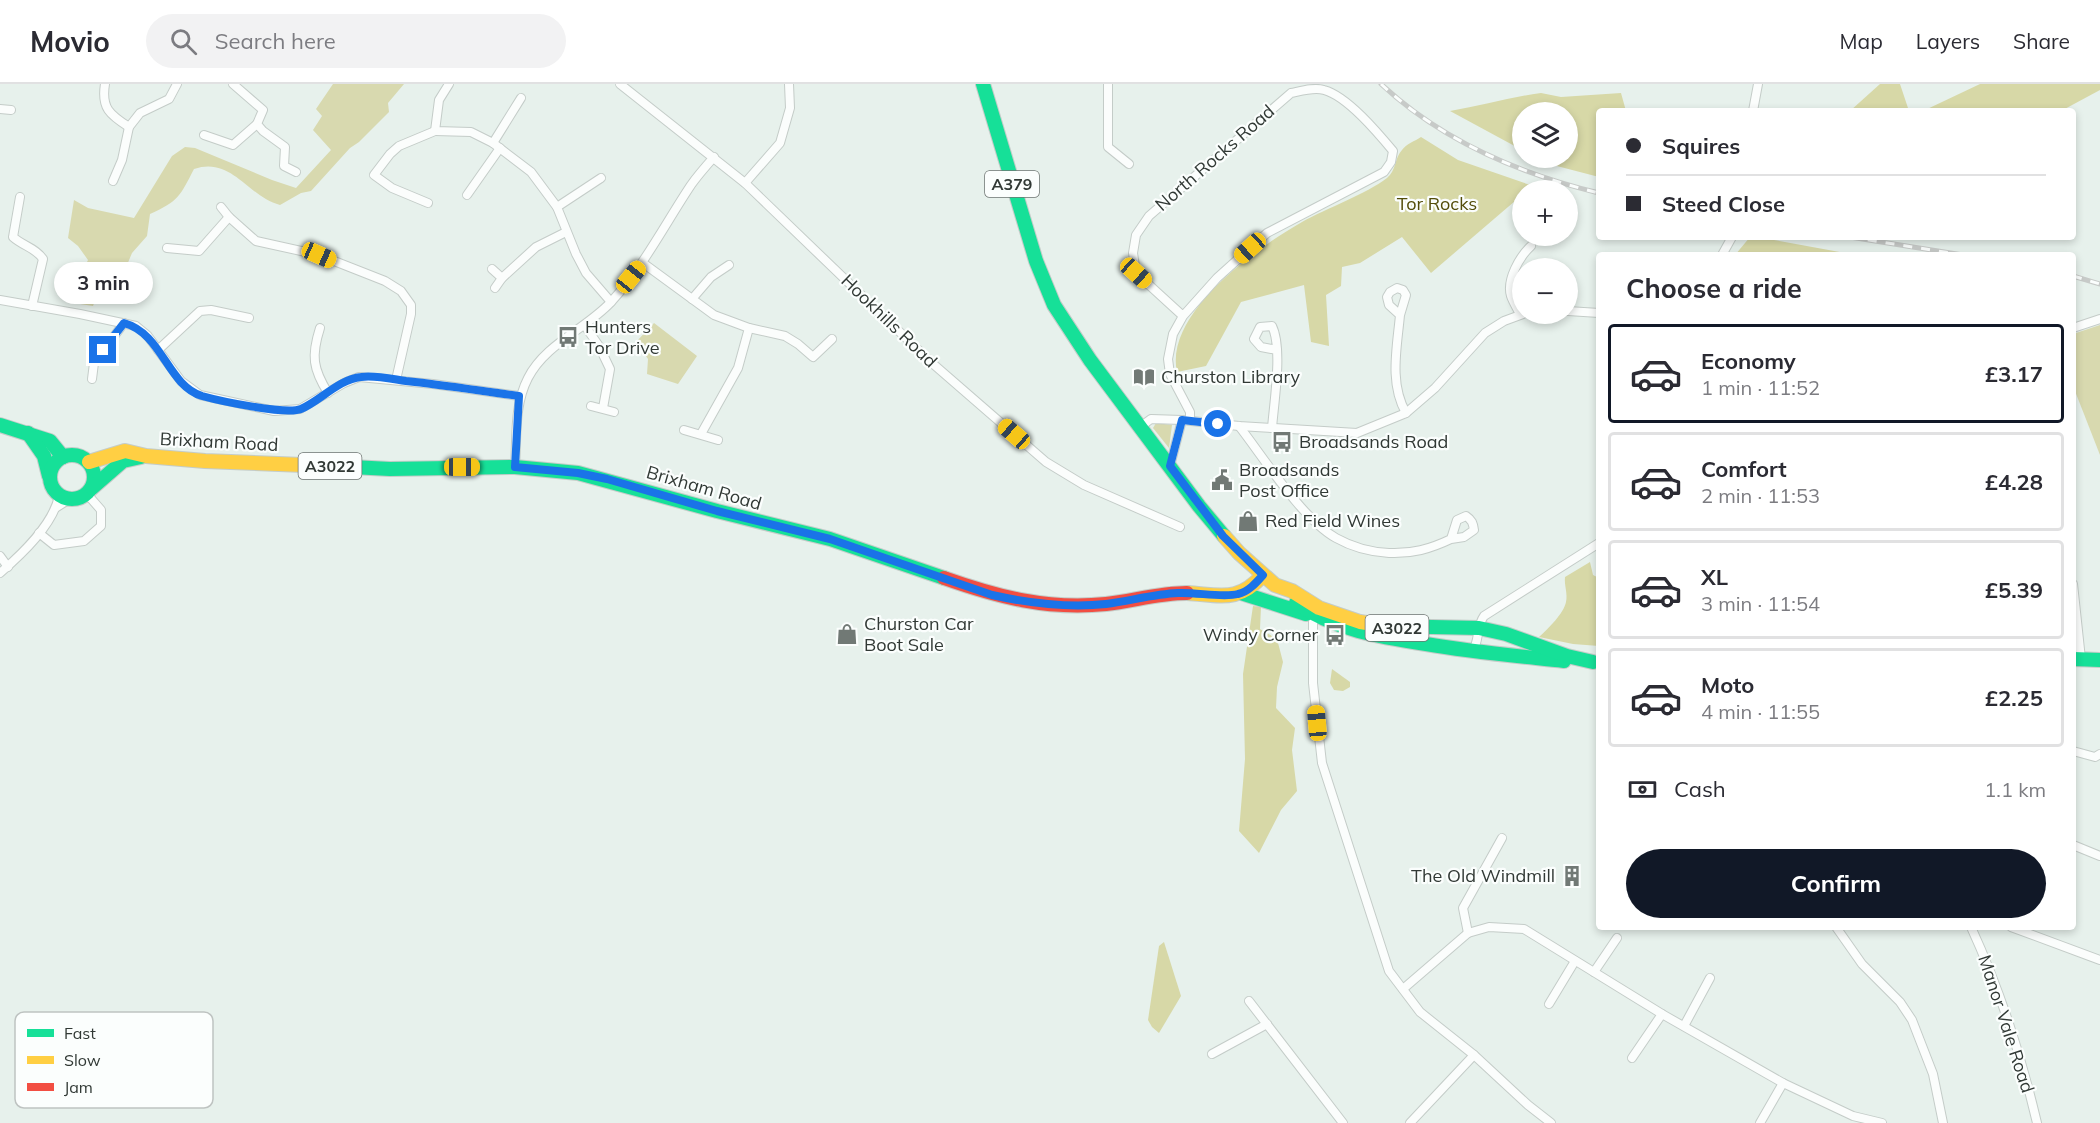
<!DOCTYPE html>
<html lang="en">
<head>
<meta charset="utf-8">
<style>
  :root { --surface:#fff; --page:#f2f2f3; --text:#2b2b33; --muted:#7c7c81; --line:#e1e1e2; --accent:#111827 }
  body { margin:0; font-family:Mulish,sans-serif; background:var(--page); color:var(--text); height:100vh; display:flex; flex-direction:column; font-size:22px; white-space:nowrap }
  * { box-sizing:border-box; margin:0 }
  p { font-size:20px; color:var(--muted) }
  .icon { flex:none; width:33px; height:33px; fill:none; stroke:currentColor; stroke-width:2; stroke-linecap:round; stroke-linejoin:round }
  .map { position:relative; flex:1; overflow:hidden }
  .sheet { position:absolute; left:1596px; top:168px; width:480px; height:678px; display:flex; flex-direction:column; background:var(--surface); border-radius:6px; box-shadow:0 3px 9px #0003 }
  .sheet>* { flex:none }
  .hud { position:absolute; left:1596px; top:24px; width:480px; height:132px; border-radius:6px; box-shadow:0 3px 9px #0003; display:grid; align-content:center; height:132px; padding:0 30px; background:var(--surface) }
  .fabs { position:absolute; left:1512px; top:18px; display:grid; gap:12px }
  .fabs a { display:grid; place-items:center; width:66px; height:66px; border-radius:50%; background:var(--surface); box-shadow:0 3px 9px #0003; font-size:30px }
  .end { position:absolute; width:27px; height:27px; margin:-14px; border:8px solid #1a73e8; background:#fff; box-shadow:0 0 0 3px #fff }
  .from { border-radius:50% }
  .bubble { position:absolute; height:42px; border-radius:21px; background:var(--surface); box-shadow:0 3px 9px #0003; font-size:20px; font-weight:700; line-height:42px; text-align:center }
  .car { position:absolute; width:18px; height:36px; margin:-18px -9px; border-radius:8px; box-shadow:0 0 4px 2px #0007; background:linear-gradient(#f5c518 24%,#345 0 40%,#f5c518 0 76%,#345 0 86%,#f5c518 0) }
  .hud b { display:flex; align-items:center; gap:21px; height:57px; font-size:22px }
  .hud b+b { border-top:2px solid var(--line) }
  .hud i { width:15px; height:15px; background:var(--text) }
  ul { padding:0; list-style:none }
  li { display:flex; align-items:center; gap:18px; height:99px; margin:0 12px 9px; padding:0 18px; border:3px solid var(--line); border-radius:6px }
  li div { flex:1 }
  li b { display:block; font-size:22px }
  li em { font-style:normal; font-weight:700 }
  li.current { border-color:var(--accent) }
  li>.icon { width:54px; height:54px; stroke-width:1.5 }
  h2 { padding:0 30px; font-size:27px; line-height:72px }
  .pay { display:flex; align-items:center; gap:15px; height:66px; padding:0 30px; font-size:22px }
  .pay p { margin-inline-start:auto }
  .cta { display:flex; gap:12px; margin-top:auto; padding:12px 30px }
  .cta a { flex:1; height:69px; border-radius:36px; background:var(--accent); color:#fff; font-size:24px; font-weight:700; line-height:69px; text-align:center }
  header { display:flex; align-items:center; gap:36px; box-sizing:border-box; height:84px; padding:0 30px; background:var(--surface); border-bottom:2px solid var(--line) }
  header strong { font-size:28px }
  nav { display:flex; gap:33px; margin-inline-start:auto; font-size:21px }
  .search { width:420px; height:54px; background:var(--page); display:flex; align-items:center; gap:15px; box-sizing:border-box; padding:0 21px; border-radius:33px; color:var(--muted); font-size:22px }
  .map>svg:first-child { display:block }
  .green { fill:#d8d9af }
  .forest { fill:#d7d8a7 }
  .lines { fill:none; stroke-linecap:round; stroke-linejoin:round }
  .street-casing { stroke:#c4ccc8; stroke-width:10 }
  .fast-casing { stroke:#c4ccc8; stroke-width:16 }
  .slow-casing { stroke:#c4ccc8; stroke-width:16 }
  .jam-casing { stroke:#c4ccc8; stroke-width:16 }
  .street { stroke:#fbfdfc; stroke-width:8 }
  .fast { stroke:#16e098; stroke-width:14 }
  .slow { stroke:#ffcf43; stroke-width:14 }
  .jam { stroke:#f24e42; stroke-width:14 }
  .rail-casing { stroke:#c7cac8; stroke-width:5 }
  .rail { stroke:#fbfefd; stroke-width:3; stroke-dasharray:9; stroke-linecap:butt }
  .route { stroke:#1a73e8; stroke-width:8 }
  .labels { text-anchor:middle; stroke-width:4.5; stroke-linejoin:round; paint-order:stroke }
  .shield { fill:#fbfefd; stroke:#6e7471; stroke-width:1.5 }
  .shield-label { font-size:16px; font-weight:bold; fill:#313935 }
  .street-label { font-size:18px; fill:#313935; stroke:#fbfefd }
  .park-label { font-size:18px; fill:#534d09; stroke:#fbfefd }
  .poi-label { font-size:18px; fill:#313935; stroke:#fbfefd; text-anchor:start }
  .key { fill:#fbfefd; stroke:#bec3c1; stroke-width:1.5 }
  .key-label { font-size:16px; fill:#313935 }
</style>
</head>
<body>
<header>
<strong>Movio</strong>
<div class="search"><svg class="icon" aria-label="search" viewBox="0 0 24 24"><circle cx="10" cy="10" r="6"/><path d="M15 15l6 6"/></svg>Search here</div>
<nav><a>Map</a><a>Layers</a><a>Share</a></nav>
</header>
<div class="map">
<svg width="2100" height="1039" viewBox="0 0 2100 1039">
  <rect width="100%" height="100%" fill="#e7f1ec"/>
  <g class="green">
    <path d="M333,0h71l-16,19 1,9 -30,30 -9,6 -39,43 -10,2 -21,12c-32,-8 -48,-49 -86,-36 -14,27 -15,32 -44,45l-3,22 -15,17 -5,12 -27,22 -7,19 -26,-4 21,-42 -10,-14 -10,-8 6,-38 14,8 46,10 38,-62 13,-9 10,1 77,32 24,8 35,-38 -18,-20 9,-14 -6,-7z"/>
    <path d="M654,239l43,33 -19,28 -31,-10 1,-15 -12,-17z"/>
    <path d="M2100,241v130l-27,-69v-52z"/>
    <path d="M1156,339l16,2 -3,23 -16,-20z"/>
  </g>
  <g class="forest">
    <path d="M1880,0h20l9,27h-59z"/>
    <path d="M1980,0h120v6l-39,21h-138z"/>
    <path d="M1541,9l20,4 60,-4 5,18h-27v66l-46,-12 -16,-7h31v-46h-46v38l-72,-39c31,-5 60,-14 91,-18z"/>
    <path d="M1421,53l37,23 75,26 -5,4h-6v5l-91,78 -29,-36 -42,26 -18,4 -1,19 -15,9 3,51 -18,-4 -7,-57 -63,17 -35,64 -29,6c-13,-59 81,-125 125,-150 25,-14 64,-28 85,-44 9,-7 8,-21 15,-28 4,-6 13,-9 19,-13z"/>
    <path d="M1750,153h24v3l82,15h-121z"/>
    <path d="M1590,478l3,13 6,3v68l-26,-2 -34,-7c9,-8 25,-24 27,-35 2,-8 -2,-17 -1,-25z"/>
    <path d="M1253,522l8,1 -1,22 17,10 6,23 -6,25 -1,21 19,20 -3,22 5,41 -16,19 -22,43 -20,-22 6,-72 -2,-85z"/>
    <path d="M1332,585l18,13v5l-7,4 -9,-1 -4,-7z"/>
    <path d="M1164,858l17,54 -22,37 -7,-6 -4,-7 11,-74z"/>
  </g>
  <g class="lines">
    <defs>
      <g id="street">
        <path d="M105,0c-4,24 5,31 24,43"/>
        <path d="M233,0l30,26 -6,14 6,7 22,16 -1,19 12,6"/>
        <path d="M449,0l-10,16 -4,31 36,1 22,11 38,29 26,35 19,47 10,19 25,29"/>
        <path d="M620,0l125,99 187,180 114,99 38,23 96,42"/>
        <path d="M1108,0v63l21,17"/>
        <path d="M0,25l11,1"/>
        <path d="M1753,27l5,-27"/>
        <path d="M204,51l29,10 24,-21"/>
        <path d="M493,59l28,-45"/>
        <path d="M113,97l9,-21 7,-33 11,-14 29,-14 8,-15"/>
        <path d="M745,99l35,-40 10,-35 -1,-24"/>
        <path d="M467,111l33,-47"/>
        <path d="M20,113l-7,40c10,9 23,11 30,22l-11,47"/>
        <path d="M428,119l-36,-15 -18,-13 16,-21 9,-8 36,-15"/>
        <path d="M221,123l8,10"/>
        <path d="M557,123l44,-29"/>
        <path d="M167,164l32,3 30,-34 27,24 63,14 66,26 16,10 10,14v9l-15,66"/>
        <path d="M1722,171l10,-18"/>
        <path d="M643,179l71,52 35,13 36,8 13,8 15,13 19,-18"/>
        <path d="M492,185l10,9"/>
        <path d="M495,204l7,-10 34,-31 30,-15"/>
        <path d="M692,215l19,-22 18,-12"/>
        <path d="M0,216l80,14 56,12 11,9 34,46 19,14 74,16 26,-2 44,-26 15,-6 74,7 86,12"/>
        <path d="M1568,227l31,2"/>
        <path d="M1520,230c-3,-6 -7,-12 -9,-18 -5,-16 9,-40 20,-50"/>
        <path d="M1400,231l6,-20 -3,-5 -6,-2 -7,4 -3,5 2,8 11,10c-3,33 -11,68 6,98"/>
        <path d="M1183,232l-47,-43 -3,-20 3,-18 13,-19 142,-123c10,-2 23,-6 33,-3 23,6 54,43 69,61l-2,11 -7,10 -117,61 -50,45 -34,38 -10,18 -5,25 2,15 20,38v8"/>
        <path d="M585,242l14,20 11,23 -7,39"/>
        <path d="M320,244c-9,28 -7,41 8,65"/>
        <path d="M2073,244l27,-9"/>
        <path d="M158,266l42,-39 11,-1 38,8"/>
        <path d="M92,295l2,-16 30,-40"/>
        <path d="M591,322l23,6"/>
        <path d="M1239,342c25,32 63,93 97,112 16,9 34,14 53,15 23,1 41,-4 62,-14l6,-19 9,-4c6,4 7,7 8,14l-10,7 -13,2"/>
        <path d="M1140,343l11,-8 31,1"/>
        <path d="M1272,344c2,-26 11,-80 0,-102l-12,1 -6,12 7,8 16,3"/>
        <path d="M684,346l34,10"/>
        <path d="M701,350l37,-66 11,-40"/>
        <path d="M1170,382l12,-46 57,6 118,7 49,-20 29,-25 50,-55 19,-12 19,-7"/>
        <path d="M515,383c2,-31 -1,-62 13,-89 17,-34 58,-49 83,-76 33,-36 54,-78 80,-117 7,-10 15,-19 23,-28"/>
        <path d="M57,423l11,-7"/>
        <path d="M39,449l15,12 30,-4 17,-15v-16l-14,-16"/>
        <path d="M0,472l8,11"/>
        <path d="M0,489c22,-19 53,-48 59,-77"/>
        <path d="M2073,500l8,75"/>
        <path d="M1316,528l-3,10v61l9,80 67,208 31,41 54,43 54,50 23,18"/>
        <path d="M1472,568c8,-11 4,-25 12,-36l115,-73"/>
        <path d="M2073,667l22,6 5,-3"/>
        <path d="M2073,761l27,11"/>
        <path d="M1836,843l26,37 38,38 12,18 21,54 10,49"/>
        <path d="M1971,843c29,63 50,128 66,196"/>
        <path d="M2011,843l89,33"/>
        <path d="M1468,849l-5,-25 39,-70"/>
        <path d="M1594,888l23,-34"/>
        <path d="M1403,905l65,-56 21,-6 35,2 138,85 121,69 70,33 29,7"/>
        <path d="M1249,917l94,122"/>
        <path d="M1549,920l26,-43"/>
        <path d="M1684,942l26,-48"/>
        <path d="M1212,970l55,-30"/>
        <path d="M1632,974l30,-44"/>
        <path d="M1410,1039l64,-68"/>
        <path d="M1760,1039l23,-40"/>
      </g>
      <g id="fast">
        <path d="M983,0l53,177 18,44 36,55 109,146 25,30"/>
        <path d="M0,341l50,16 13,16"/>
        <path d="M28,349l16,23 5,20"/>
        <circle cx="72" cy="393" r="22"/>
        <path d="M352,383l38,2 125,-2 63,6 139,38 113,28 114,39"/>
        <path d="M92,404l31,-27 18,-4"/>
        <path d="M1241,509l65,21"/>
        <path d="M1296,519c39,27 84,34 130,41 46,8 92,12 138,17"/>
        <path d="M1386,542l93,2 27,6 61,22 26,6"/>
        <path d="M2073,575l27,1"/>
      </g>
      <g id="slow">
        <path d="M89,378l36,-11 21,5 59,5 147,6"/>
        <path d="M1224,452l15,17 36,32 17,6 27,17 41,14 26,4"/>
        <path d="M1187,509c34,2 51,10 76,-18"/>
      </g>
      <path id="jam" d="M944,494c54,19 103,32 162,26 27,-3 53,-11 81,-11"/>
    </defs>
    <use href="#street" class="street-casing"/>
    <use href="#fast" class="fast-casing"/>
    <use href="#slow" class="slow-casing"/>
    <use href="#jam" class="jam-casing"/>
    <use href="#street" class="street"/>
    <use href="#fast" class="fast"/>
    <use href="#slow" class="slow"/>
    <use href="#jam" class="jam"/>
    <defs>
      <g id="rail">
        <path d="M1381,0c60,56 139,90 218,109"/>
        <path d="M1850,153l113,18"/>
        <path d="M2073,192l27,8"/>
      </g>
    </defs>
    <use href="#rail" class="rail-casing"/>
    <use href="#rail" class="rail"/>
  </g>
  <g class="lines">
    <path class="route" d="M103,266l21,-27c39,11 43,62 78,73 18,5 84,19 99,13 19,-8 38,-30 60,-32 14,-2 31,2 45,4 38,4 75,10 113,15l-4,71 63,6 29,6 110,32 113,28 162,56c36,8 77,13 114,9 24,-3 48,-10 72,-11 18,-1 45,5 60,1 10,-2 18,-11 25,-19l-40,-39 -53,-70 12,-46 36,4"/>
  </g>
  <defs>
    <symbol id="bus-bare" viewBox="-9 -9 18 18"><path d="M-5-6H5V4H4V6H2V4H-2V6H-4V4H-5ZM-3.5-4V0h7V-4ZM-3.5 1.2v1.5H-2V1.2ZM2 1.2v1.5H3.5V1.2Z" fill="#717975" stroke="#fbfefd" stroke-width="2.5" paint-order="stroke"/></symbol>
    <symbol id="library-bare" viewBox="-9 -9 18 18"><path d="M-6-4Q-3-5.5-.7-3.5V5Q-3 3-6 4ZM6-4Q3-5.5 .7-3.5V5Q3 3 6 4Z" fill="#717975" stroke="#fbfefd" stroke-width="2.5" paint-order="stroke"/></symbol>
    <symbol id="civic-bare" viewBox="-9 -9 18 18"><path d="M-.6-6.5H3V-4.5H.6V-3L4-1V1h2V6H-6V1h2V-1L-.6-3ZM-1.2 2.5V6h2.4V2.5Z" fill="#717975" stroke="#fbfefd" stroke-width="2.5" paint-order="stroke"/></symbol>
    <symbol id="shop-bare" viewBox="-9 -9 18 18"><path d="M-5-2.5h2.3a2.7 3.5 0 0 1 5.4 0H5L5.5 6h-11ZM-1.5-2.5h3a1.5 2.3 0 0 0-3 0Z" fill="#717975" stroke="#fbfefd" stroke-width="2.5" paint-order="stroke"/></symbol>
    <symbol id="building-bare" viewBox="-9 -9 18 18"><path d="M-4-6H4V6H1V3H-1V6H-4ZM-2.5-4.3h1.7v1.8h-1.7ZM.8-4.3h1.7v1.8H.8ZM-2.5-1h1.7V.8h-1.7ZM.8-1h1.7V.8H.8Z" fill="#717975" stroke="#fbfefd" stroke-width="2.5" paint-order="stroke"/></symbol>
  </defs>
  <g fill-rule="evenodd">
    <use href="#bus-bare" x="553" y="238" width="30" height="30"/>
    <use href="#library-bare" x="1129" y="278" width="30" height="30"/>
    <use href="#bus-bare" x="1267" y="343" width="30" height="30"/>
    <use href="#civic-bare" x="1207" y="381" width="30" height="30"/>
    <use href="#shop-bare" x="1233" y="422" width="30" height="30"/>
    <use href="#shop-bare" x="832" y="535" width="30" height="30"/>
    <use href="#bus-bare" x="1320" y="536" width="30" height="30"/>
    <use href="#building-bare" x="1557" y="777" width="30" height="30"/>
  </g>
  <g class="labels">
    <g class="shield">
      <rect x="985" y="87" width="54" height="26" rx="4.5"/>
      <rect x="298.5" y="369" width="63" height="26" rx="4.5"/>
      <rect x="1365.5" y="531" width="63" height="26" rx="4.5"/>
    </g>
    <g class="shield-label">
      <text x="1012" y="106">A379</text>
      <text x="330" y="388">A3022</text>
      <text x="1397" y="550">A3022</text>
    </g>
    <g class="street-label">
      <text transform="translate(1215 74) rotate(-41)" y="6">North Rocks Road</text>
      <text transform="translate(889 237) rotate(44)" y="6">Hookhills Road</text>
      <text transform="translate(219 358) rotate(3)" y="6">Brixham Road</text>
      <text transform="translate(704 404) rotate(16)" y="6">Brixham Road</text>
      <text transform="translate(2006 940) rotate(72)" y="6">Manor Vale Road</text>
    </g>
    <g class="park-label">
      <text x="1437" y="126">Tor Rocks</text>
    </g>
    <g class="poi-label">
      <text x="585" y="249">Hunters<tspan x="585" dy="21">Tor Drive</tspan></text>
      <text x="1161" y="299">Churston Library</text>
      <text x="1299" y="364">Broadsands Road</text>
      <text x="1239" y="392">Broadsands<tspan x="1239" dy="21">Post Office</tspan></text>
      <text x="1265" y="443">Red Field Wines</text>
      <text x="864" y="546">Churston Car<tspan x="864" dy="21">Boot Sale</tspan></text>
      <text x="1318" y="557" text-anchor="end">Windy Corner</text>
      <text x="1555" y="798" text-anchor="end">The Old Windmill</text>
    </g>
  </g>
  <rect x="15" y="928" width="198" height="96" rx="9" class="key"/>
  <rect x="27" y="945" width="27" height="8" fill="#16e098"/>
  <rect x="27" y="972" width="27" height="8" fill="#ffcf43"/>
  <rect x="27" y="999" width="27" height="8" fill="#f24e42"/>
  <g class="key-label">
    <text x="64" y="955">Fast</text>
    <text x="64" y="982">Slow</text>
    <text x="64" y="1009">Jam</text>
  </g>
</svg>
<div class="fabs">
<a><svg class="icon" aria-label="layers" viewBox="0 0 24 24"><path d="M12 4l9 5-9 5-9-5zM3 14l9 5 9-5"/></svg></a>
<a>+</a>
<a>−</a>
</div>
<i class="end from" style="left:1218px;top:340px"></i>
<i class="end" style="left:103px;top:266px"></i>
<div class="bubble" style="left:54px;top:178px;width:99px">3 min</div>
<i class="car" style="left:1250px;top:164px;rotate:228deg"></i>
<i class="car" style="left:319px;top:171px;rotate:114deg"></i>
<i class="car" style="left:1136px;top:189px;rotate:132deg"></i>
<i class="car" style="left:631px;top:193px;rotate:39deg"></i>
<i class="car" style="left:1014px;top:350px;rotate:311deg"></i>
<i class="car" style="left:462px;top:383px;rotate:90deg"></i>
<i class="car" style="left:1317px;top:639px;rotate:355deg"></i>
<div class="hud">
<b><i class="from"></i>Squires</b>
<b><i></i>Steed Close</b>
</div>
<section class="sheet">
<h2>Choose a ride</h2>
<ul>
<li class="current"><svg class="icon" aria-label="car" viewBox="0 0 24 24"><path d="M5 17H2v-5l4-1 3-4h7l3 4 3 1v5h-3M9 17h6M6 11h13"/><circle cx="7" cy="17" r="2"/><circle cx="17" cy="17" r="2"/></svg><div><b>Economy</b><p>1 min · 11:52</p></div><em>£3.17</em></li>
<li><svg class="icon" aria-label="car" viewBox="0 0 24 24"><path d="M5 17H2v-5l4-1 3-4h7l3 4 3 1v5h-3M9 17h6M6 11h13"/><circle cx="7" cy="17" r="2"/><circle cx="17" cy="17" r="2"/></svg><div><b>Comfort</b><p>2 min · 11:53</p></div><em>£4.28</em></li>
<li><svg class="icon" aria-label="car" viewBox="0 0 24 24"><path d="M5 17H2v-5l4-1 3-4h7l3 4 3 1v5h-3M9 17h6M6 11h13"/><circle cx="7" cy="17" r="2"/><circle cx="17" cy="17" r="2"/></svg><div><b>XL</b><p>3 min · 11:54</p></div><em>£5.39</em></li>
<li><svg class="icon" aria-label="car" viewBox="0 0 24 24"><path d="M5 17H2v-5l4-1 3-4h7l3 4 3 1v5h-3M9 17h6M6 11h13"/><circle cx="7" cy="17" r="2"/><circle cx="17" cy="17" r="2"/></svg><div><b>Moto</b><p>4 min · 11:55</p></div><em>£2.25</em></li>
</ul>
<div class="pay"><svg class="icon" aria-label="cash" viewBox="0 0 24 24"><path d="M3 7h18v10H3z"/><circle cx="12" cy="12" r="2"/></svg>Cash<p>1.1 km</p></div>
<div class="cta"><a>Confirm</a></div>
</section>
</div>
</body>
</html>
